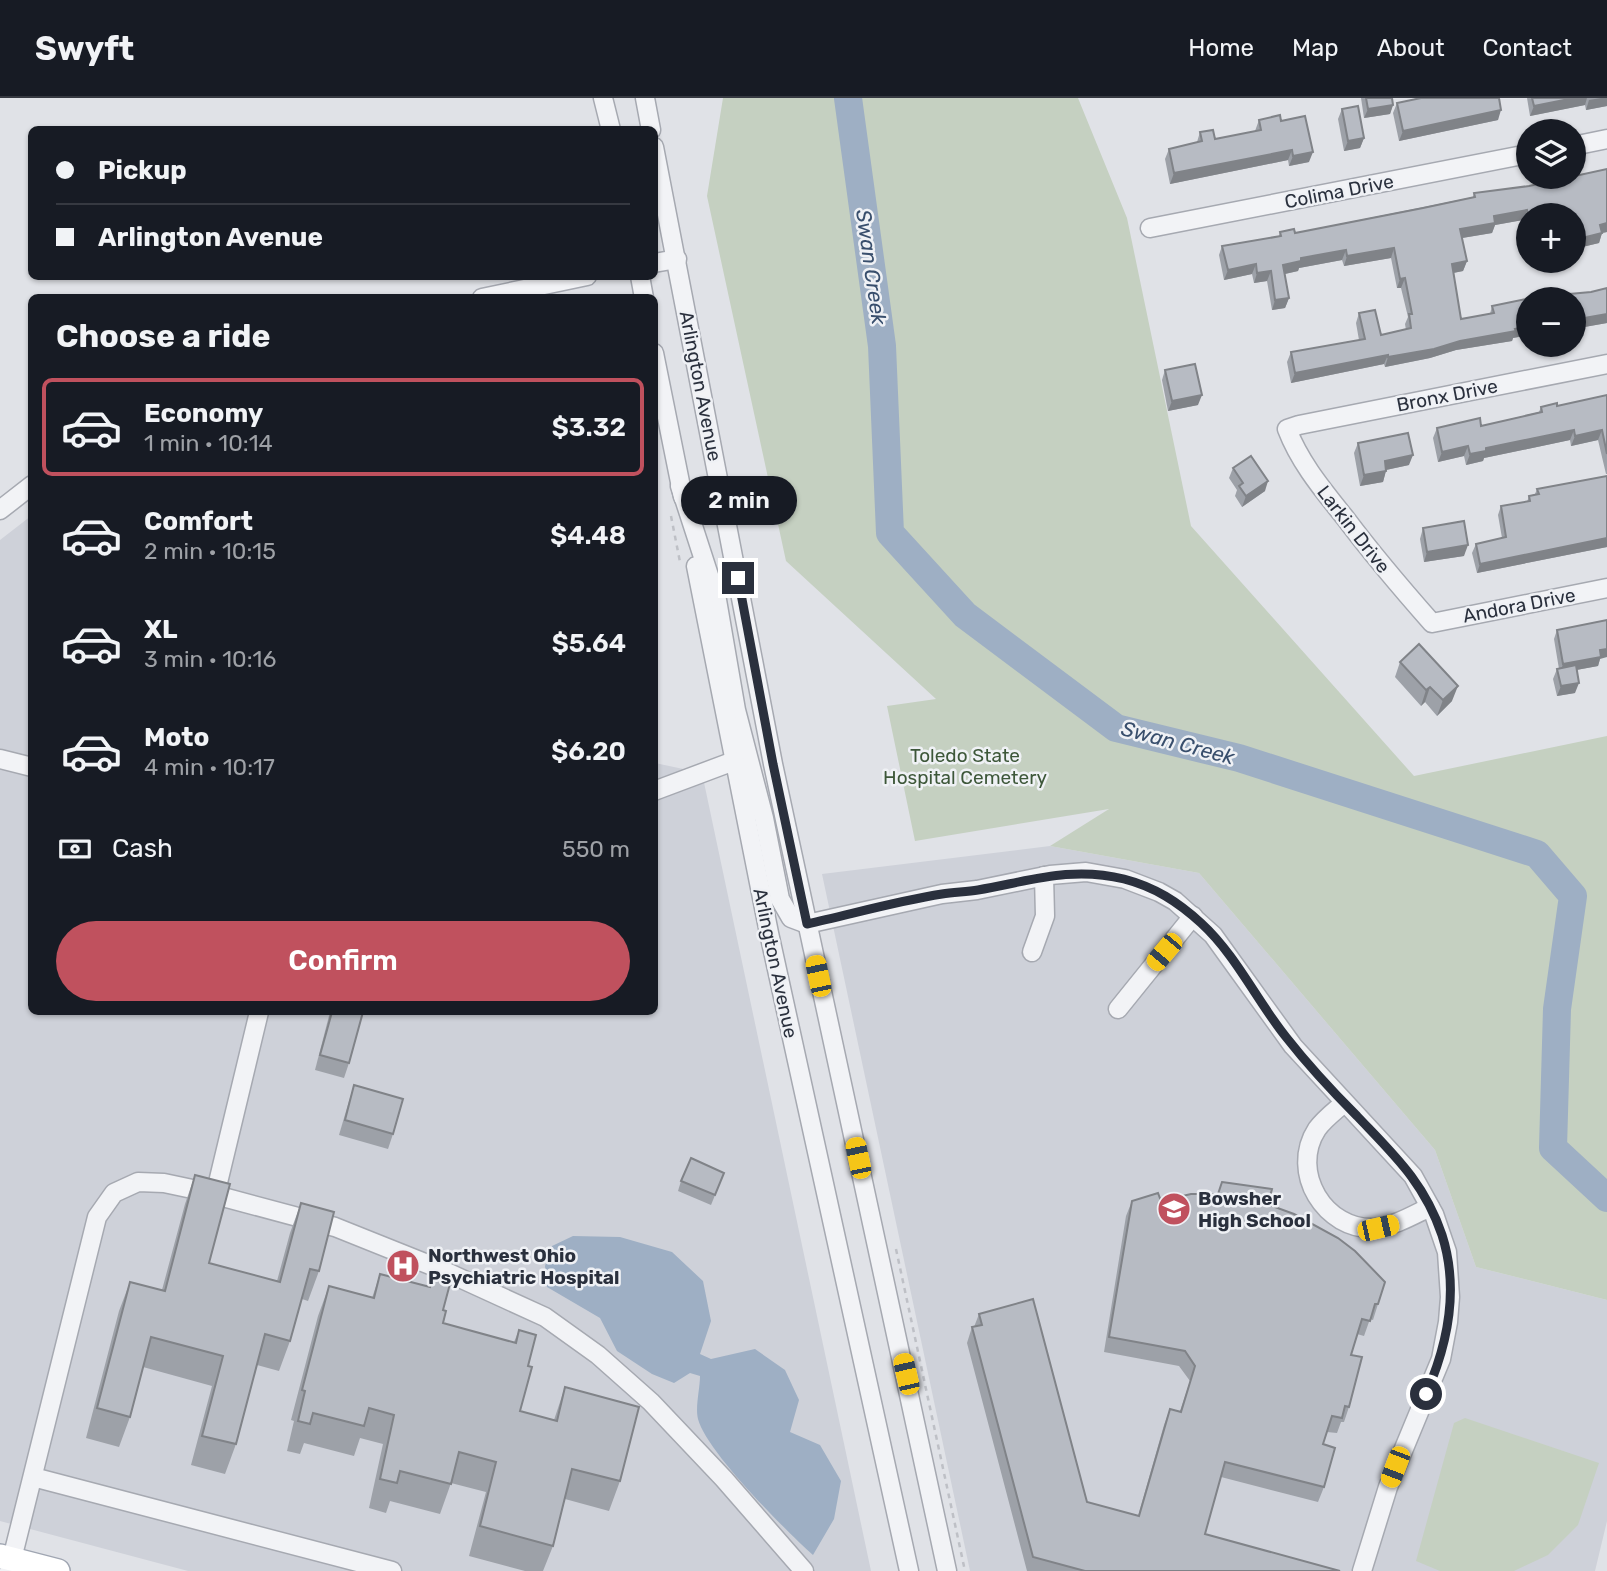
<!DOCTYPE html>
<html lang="en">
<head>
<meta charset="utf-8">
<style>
  :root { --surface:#171b24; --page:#242831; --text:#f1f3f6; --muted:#9ea1a6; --line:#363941; --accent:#c0515e }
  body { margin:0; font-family:Rubik,sans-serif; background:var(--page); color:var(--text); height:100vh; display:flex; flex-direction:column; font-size:26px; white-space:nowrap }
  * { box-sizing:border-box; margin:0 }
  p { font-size:23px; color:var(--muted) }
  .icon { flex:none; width:38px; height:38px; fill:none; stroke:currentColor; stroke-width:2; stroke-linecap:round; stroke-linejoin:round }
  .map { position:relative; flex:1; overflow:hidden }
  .details { position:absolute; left:28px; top:196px; width:630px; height:721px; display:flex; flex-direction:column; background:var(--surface); border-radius:10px; box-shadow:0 2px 5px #0004 }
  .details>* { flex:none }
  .top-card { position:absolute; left:28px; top:28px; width:630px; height:154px; border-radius:10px; box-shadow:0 2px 5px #0004; display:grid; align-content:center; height:154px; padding:0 28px; background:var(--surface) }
  .controls { position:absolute; left:1516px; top:21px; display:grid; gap:14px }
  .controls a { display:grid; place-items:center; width:70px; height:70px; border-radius:50%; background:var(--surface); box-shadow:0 2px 5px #0004; font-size:35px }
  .end { position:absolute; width:32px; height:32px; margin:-16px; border:9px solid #2a303d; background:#fff; box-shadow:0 0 0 4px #fff }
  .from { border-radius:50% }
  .bubble { position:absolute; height:49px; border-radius:24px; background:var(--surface); box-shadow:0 2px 5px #0004; font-size:23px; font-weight:600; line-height:49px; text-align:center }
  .car { position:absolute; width:21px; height:42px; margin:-21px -10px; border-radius:9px; box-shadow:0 0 5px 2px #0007; background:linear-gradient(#f5c518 24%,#345 0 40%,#f5c518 0 76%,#345 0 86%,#f5c518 0) }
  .top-card b { display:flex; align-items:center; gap:24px; height:66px; font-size:26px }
  .top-card b+b { border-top:2px solid var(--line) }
  .top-card i { width:18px; height:18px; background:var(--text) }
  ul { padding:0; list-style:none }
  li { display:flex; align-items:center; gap:21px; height:98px; margin:0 14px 10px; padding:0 14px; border:4px solid transparent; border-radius:10px }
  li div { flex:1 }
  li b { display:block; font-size:26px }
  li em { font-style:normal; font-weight:600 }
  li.active { border-color:var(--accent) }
  li>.icon { width:63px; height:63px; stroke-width:1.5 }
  h2 { padding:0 28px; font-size:32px; line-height:84px }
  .pay { display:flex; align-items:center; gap:18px; height:77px; padding:0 28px; font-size:26px }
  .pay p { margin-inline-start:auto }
  .action { display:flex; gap:14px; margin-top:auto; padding:14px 28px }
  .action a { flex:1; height:80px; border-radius:42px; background:var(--accent); color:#fff; font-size:28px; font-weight:600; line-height:80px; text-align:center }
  header { display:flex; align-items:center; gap:42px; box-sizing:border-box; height:98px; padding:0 35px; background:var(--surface); border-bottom:2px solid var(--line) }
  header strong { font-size:33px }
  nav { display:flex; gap:38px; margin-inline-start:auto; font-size:24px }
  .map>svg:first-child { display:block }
  .built { fill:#ced1d9 }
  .green { fill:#c5d0c1 }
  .water { fill:#9eafc4 }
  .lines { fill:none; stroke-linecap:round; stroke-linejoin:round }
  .river { stroke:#9eafc4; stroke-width:28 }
  .minor-casing { stroke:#a6a9b1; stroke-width:21 }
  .major-casing { stroke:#a0a6b2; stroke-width:26 }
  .path { stroke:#bec0c6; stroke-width:2.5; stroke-dasharray:5 5; stroke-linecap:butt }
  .minor { stroke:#f2f3f6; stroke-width:18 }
  .major { stroke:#fff; stroke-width:23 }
  .wall { fill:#9da1a8 }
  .shaded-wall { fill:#808388 }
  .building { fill:#b7bbc3; stroke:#808388; stroke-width:2 }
  .route { stroke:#2a303d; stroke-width:9 }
  .labels { text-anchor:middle; stroke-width:5; stroke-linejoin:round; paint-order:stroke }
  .street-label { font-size:19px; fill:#2a303d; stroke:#eff1f5 }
  .park-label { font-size:19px; fill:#3d5739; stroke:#eff1f5 }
  .poi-label { font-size:19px; font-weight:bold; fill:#2a303d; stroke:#eff1f5; text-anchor:start }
  .water-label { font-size:21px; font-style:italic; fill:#384e6c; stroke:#eff1f5 }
</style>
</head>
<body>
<header>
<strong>Swyft</strong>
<nav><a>Home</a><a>Map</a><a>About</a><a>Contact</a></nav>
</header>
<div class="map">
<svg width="1607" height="1473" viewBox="0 0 1607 1473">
  <rect width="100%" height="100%" fill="#e0e2e7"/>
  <g class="built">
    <path d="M31,418l1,496h622l1,-249 47,10 169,798h-683l-188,-50v-981z"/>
    <path d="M1050,748l149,27 236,277 41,117 131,33v221l-12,50h-625l-148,-697z"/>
  </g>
  <g class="green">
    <path d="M723,0h355l49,120 64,308 223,250 193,-40v564l-131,-33 -41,-117 -236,-277 -149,-27 59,-37 -194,32 -28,-135 49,-7 -150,-138 -79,-365z"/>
    <path d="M1465,1320l134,45 -21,62 -30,30 -34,16h-74l-24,-10 38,-138z"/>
  </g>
  <path class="water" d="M573,1138l47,1 52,15 31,29 8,40 -11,33 11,5 44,-10 30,21 14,30 -9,32 30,13 21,36 -7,38 -21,36c-27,-24 -107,-104 -115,-136 -3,-12 2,-30 2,-43l-10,-3 -16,10 -22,-9 -35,-23 -17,-33 -53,-31 -2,-21 7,-20z"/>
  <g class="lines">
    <path class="river" d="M848,0l34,248 8,187 75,82 151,113 123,30 298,96 36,42 -16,113 -4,139 54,50"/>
    <defs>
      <g id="minor">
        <path d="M603,0l8,32"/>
        <path d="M645,0l6,32"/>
        <path d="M1573,48l34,-7"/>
        <path d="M654,49l119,617 174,807"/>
        <path d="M1150,130l378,-74"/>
        <path d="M654,165l23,-4"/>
        <path d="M640,178l4,22"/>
        <path d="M482,200l105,-22"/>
        <path d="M654,255l29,144"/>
        <path d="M1607,266l-308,61 -12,4c13,34 36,61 59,90 27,36 56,70 86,104l175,-35"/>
        <path d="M680,388l37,114 19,110 28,108 16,81 11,19 16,6 135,-30 35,-4 73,-15 36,-3 39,7 34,13 16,9 38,34 80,111 120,130 21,38 13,38 3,45 -2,25 -7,37 -53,128 -26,84"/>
        <path d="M0,412l32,-25"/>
        <path d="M696,468l73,367 140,638"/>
        <path d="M0,661l32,8"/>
        <path d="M654,693l80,-30"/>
        <path d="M1032,854l13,-36 -1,-40"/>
        <path d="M1118,911l75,-93"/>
        <path d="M1344,1005c-9,8 -20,16 -27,26 -28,43 8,102 58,99 20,-2 38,-13 55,-21"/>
        <path d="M215,1097l44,-183"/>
        <path d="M33,1379l359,94"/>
        <path d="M9,1473l88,-354 17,-24 24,-11 26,1 33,7 138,37 105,42 105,48 53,38 53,47 73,77 80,92"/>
      </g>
      <path id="major" d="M0,1458l58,15"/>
    </defs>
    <use href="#minor" class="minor-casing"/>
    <use href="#major" class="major-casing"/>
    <g class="path">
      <path d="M671,418l9,46"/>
      <path d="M896,1151l69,322"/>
    </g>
    <use href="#minor" class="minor"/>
    <use href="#major" class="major"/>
  </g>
  <g class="wall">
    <path d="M1361,0h31l1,7 -3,9 -26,4z"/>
    <path d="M1418,0h81l-1,22 -99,21 -6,-28 4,-10z"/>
    <path d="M1527,0h80v8l-21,4 -1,-5 -55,11z"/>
    <path d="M1342,11l22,29 -4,10 -16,3 -6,-32z"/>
    <path d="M1259,22l22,1 28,41 -20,4 -1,-6 -118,24 -5,-25 4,-10 28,-7 3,-10 15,7 40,-8z"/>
    <path d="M1607,71v63l-5,1 -3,10 -21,5 -3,7 -2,1v-41h-45v30l-5,-25 -28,5 -3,8 -30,5 5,23 -4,10 -10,2 8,46 29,-5 2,-8 44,-9 55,-5 16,-4v35l-34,6v-30h-45v36l-15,3 -1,3 -56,9 -26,8 -45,9 -1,-3 -93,19 -4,-21 4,-10 68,-12 -3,-17 3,-10 16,-3 6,25 25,-5 -1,-6 3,-7 -7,-29h-4l-6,-30 -47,8 -2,-6 -43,8 -1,3 -13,3 4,24 -4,10 -13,2 -5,-29 -13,2 -2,-9 -28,6 -5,-25 3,-9 57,-10 1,-4 14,-3 1,4 178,-36 1,-4 55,-7z"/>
    <path d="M1165,272l33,35 -30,6 -6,-31z"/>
    <path d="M1607,297v79h-1l-8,-34 -27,6 -1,-6 -86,18 -1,3 -17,4 -2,-9 -26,6 -5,-24 4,-10 44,-2 58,-14 2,-5 16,-1z"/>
    <path d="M1358,345l51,22 -23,5 -3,12 -23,4 -6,-33z"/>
    <path d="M1233,370l32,23 -23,16 -7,-11 2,-6 -8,-12z"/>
    <path d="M1607,378v71l-130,26 -5,-20 4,-9 26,-6 -4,-23 3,-9 26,-4 2,-6 6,-2 2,-5z"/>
    <path d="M1423,430l41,28 -40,6 -4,-23z"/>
    <path d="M1557,532l43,29 -2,7 -22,4 -1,23 -18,3 -4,-17 4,-10h2l-5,-30z"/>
    <path d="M1400,564l52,39 -15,15 -12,-14 -4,4 -26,-29z"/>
    <path d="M330,914h33l-14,51 -5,15 -29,-8z"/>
    <path d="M354,987l39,49 -5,15 -49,-14 10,-34z"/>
    <path d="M724,1075l-13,32 -33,-14 3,-10z"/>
    <path d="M195,1077l14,88 68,18 13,-48 11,-30 18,68 -11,30 -6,-2 -12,42 -11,30 -22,-6 -21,79 -11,30 -34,-9 21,-79 -69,-19 -13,50 -11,30 -33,-9 33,-127 11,-29 32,8 23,-86z"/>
    <path d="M1269,1102l3,6 106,98 -5,16 -3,-1 -6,17 -7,-2 -6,21 -2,52 -5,15h-3l-4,11 -10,-1 -4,12 1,43 -6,15 -97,-25 -16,57 135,37h-313l-60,-228 5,-16h2l5,-13 108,188 51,14 26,-91 6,-16 10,2 10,-30 -11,-15 -75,-14 22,-136 6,-15z"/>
    <path d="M380,1176l49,13 4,-12 10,35v13l71,19 5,-12 9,36 -8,45 34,9 11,-33 55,94 -11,30 -44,-12 -12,47 -10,25h-18l-56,-15 17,-64 -35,-9 -11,31 -50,-13 -4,12 -17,-5 14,-64 -23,-6 -6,18 -50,-13 -4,11 -13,-3 7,-30 -3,-1 27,-104 11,-30 43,12z"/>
  </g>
  <g class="shaded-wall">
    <path d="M1574,0h13l-2,7 -55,11 4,-10z"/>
    <path d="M1601,0h6v8l-21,4 3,-10z"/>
    <path d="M1393,7l-3,9 -26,4 4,-9z"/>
    <path d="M1501,12l-3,10 -99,21 4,-10z"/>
    <path d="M1364,40l-4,10 -16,3 4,-10z"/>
    <path d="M1292,52l-4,10 -118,24 4,-11z"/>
    <path d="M1313,54l-4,10 -20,4 4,-10z"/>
    <path d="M1527,112l-4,10 -28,5 -3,8 -36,6 4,-10 34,-13z"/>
    <path d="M1607,125v9l-10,2 3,-9z"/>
    <path d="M1602,135l-3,10 -21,5 -3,7 -2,1v-9l5,-8z"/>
    <path d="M1394,150l-3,10 -47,8 3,-10z"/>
    <path d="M1346,152l-4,10 -43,8 -1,3 -18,4 3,-10 18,-7z"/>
    <path d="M1467,163l-4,10 -15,3 4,-10z"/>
    <path d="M1256,166l-4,10 -28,6 4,-10z"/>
    <path d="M1271,173l-4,10 -13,2 3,-10z"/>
    <path d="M1405,180l-4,10h-4l3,-9z"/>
    <path d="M1289,200l-4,10 -13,2 3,-10z"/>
    <path d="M1607,216v9l-34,6v-9z"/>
    <path d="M1528,228v9l-15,3 -1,3 -56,9 -26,8 -45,9 3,-10z"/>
    <path d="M1388,257l-4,9 -93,19 4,-10z"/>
    <path d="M1202,297l-4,10 -30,6 4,-10z"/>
    <path d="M1574,332l-4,10 -86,18 -1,3 -17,4 4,-11 16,-6z"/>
    <path d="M1602,332l-4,10 -27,6 4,-10z"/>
    <path d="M1468,348l-4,10 -26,6 4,-10z"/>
    <path d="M1413,357l-4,10 -28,6 4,-10z"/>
    <path d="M1386,373l-3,11 -23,4 4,-11z"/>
    <path d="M1268,383l-3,10 -23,16 4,-11z"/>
    <path d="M1607,440v9l-130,26 3,-9z"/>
    <path d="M1468,447l-4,11 -40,6 3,-10z"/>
    <path d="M1607,551v8l-7,2 -2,7 -38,7 3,-9 37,-14z"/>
    <path d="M1579,585l-4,10 -18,3 4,-10z"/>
    <path d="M1458,588l-6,15 -15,15 6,-16z"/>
    <path d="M1430,589l-5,15 -4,4 5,-16z"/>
  </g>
  <g class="building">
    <path d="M1366,0h26l1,7 -25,4z"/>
    <path d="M1421,0h78l2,12 -98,21 -6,-28z"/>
    <path d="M1532,0h42l-40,8z"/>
    <path d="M1358,8l6,32 -16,3 -6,-32z"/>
    <path d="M1280,17l1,6 24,-5 8,36 -20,4 -1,-6 -118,23 -5,-24 33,-8 -2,-9 13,-2 2,9 46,-9 -2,-10z"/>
    <path d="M1607,71v54l-7,2 2,8 -24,6 1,6 -6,2v-32h-45l-1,-5 -33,6 1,7 -35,6 7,32 -15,3 9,55 33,-6 -2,-7 44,-9 55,-5 16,-4v26l-34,6v-21h-45v27l-13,3 1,2 -56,10 -26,8 -46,8v-2l-93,18 -4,-21 74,-13 -6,-26 16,-3 6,25 30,-7 -2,-14h3l-7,-36 -5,1 -6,-31 -47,8 -1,-6 -45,8v3l-18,4 6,33 -14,2 -4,-29 -14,2 -1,-9 -28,6 -6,-24 59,-10 -1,-4 14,-3 1,4 128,-25 52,-11 -1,-4 55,-7z"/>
    <path d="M1195,266l7,31 -30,6 -7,-31z"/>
    <path d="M1607,297v59l-5,-24 -27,6 -1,-6 -88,18v3l-16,3 -2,-8 -26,6 -5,-24 43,-10 1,8 61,-14 -1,-5 16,-4v3z"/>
    <path d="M1408,335l5,22 -28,6 1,10 -22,4 -6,-32z"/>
    <path d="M1251,358l17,25 -22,15 -7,-10 4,-3 -10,-15z"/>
    <path d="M1607,378v62l-127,26 -4,-20 30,-7 -5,-31 29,-5 -1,-5 10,-2 -2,-5z"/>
    <path d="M1464,423l4,24 -41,7 -4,-24z"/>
    <path d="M1607,522v29l-7,1 1,7 -38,7 -6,-34z"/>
    <path d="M1419,546l39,42 -15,14 -13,-13 -4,3 -26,-28z"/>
    <path d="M1576,567l3,18 -18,3 -4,-17z"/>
    <path d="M332,914h31l-14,51 -29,-8z"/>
    <path d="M354,987l49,14 -10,35 -48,-14z"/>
    <path d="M691,1060l33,15 -9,22 -34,-14z"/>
    <path d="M195,1077l35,9 -21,79 71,19 21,-79 33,9 -15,59 -9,-2 -20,72 -25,-7 -29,110 -34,-8 21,-80 -72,-19 -21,80 -33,-9 33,-126 35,9z"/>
    <path d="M1222,1084l50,7 -3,11 5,2 -2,4 22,8 44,24 17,13 30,31 -7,22h-3l-5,17 -8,-2 -11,36 11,2 -13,50 -4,-1 -3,12 -10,-2 -9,28 12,4 -11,39 -99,-25 -20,72 135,37h-255l-52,-14 -61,-230 10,-2 -3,-11 54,-15 54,203 52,14 31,-107 11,3 14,-46 -10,-15 -76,-14 23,-136 26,-8 3,8 30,-7h27z"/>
    <path d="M380,1176l50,13 3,-12 18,5 -8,30 3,1 -3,12 73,20 3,-13 17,5 -8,31 4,1 -12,44 37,10 8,-34 74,20 -19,74 -48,-12 -19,77 -73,-20 16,-64 -37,-10 -8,32 -51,-13 -3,12 -17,-4 14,-64 -25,-7 -5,18 -51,-13 -3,11 -12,-3 7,-30 -3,-1 27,-104 45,12z"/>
  </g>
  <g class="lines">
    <path class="route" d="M738,480l35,186 34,160c45,-10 90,-23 135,-30 12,-2 24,-2 36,-4 52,-9 93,-24 146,-11 31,8 54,23 77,44 35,32 56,78 85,114 22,28 46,54 71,79 37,39 67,66 85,119 17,53 6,109 -16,159"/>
  </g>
  <defs>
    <symbol id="school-disc" viewBox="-11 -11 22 22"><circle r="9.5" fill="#c0515e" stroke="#eff1f5"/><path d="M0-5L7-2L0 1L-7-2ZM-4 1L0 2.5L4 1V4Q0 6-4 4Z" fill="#fff"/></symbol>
    <symbol id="hospital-disc" viewBox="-11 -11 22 22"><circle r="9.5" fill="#c0515e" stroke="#eff1f5"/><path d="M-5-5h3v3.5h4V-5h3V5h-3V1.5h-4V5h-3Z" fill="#fff"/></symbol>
  </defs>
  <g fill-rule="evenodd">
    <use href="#school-disc" x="1155" y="1092" width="38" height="38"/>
    <use href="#hospital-disc" x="384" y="1149" width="38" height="38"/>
  </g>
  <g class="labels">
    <g class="street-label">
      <text transform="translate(1339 93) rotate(-11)" y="7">Colima Drive</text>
      <text transform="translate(701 288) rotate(79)" y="7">Arlington Avenue</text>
      <text transform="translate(1447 297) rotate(-11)" y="7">Bronx Drive</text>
      <text transform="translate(1354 431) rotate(52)" y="7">Larkin Drive</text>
      <text transform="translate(1519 507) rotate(-11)" y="7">Andora Drive</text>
      <text transform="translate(776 865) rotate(78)" y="7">Arlington Avenue</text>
    </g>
    <g class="park-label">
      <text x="965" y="664">Toledo State<tspan x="965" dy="22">Hospital Cemetery</tspan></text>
    </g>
    <g class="poi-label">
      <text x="1198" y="1107">Bowsher<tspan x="1198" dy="22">High School</tspan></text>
      <text x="428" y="1164">Northwest Ohio<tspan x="428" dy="22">Psychiatric Hospital</tspan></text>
    </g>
    <g class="water-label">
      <text transform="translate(871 169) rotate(82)" y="7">Swan Creek</text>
      <text transform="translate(1178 645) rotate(15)" y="7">Swan Creek</text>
    </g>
  </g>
</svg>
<div class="controls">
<a><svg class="icon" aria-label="layers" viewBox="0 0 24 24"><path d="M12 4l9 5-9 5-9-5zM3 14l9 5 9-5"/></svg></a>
<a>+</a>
<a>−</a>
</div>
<i class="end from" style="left:1426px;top:1296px"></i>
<i class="end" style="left:738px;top:480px"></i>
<div class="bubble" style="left:681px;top:378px;width:116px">2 min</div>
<i class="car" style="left:1164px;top:854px;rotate:220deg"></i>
<i class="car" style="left:818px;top:878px;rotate:348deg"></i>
<i class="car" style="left:858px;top:1060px;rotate:348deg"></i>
<i class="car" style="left:1378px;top:1130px;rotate:77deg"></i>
<i class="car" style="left:906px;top:1276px;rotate:347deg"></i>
<i class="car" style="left:1395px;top:1369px;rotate:201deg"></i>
<div class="top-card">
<b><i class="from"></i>Pickup</b>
<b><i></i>Arlington Avenue</b>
</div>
<section class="details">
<h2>Choose a ride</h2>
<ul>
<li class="active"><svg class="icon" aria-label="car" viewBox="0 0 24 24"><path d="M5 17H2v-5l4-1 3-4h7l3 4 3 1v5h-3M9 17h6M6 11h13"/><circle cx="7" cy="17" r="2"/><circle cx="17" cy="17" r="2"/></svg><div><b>Economy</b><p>1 min · 10:14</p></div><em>$3.32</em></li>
<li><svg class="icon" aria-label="car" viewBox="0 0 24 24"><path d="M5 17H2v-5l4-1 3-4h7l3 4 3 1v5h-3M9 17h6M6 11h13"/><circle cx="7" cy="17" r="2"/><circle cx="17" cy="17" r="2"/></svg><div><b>Comfort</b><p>2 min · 10:15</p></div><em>$4.48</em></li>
<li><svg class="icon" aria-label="car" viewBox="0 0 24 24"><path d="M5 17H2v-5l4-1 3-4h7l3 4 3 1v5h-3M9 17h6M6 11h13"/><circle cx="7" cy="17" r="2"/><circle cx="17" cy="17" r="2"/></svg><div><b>XL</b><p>3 min · 10:16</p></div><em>$5.64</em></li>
<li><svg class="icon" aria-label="car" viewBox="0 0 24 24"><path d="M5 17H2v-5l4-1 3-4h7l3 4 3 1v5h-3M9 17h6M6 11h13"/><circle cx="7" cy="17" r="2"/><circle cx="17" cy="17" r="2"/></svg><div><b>Moto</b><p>4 min · 10:17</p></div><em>$6.20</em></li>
</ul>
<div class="pay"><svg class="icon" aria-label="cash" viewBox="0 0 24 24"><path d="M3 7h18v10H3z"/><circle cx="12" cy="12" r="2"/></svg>Cash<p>550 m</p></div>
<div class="action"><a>Confirm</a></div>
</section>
</div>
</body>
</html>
